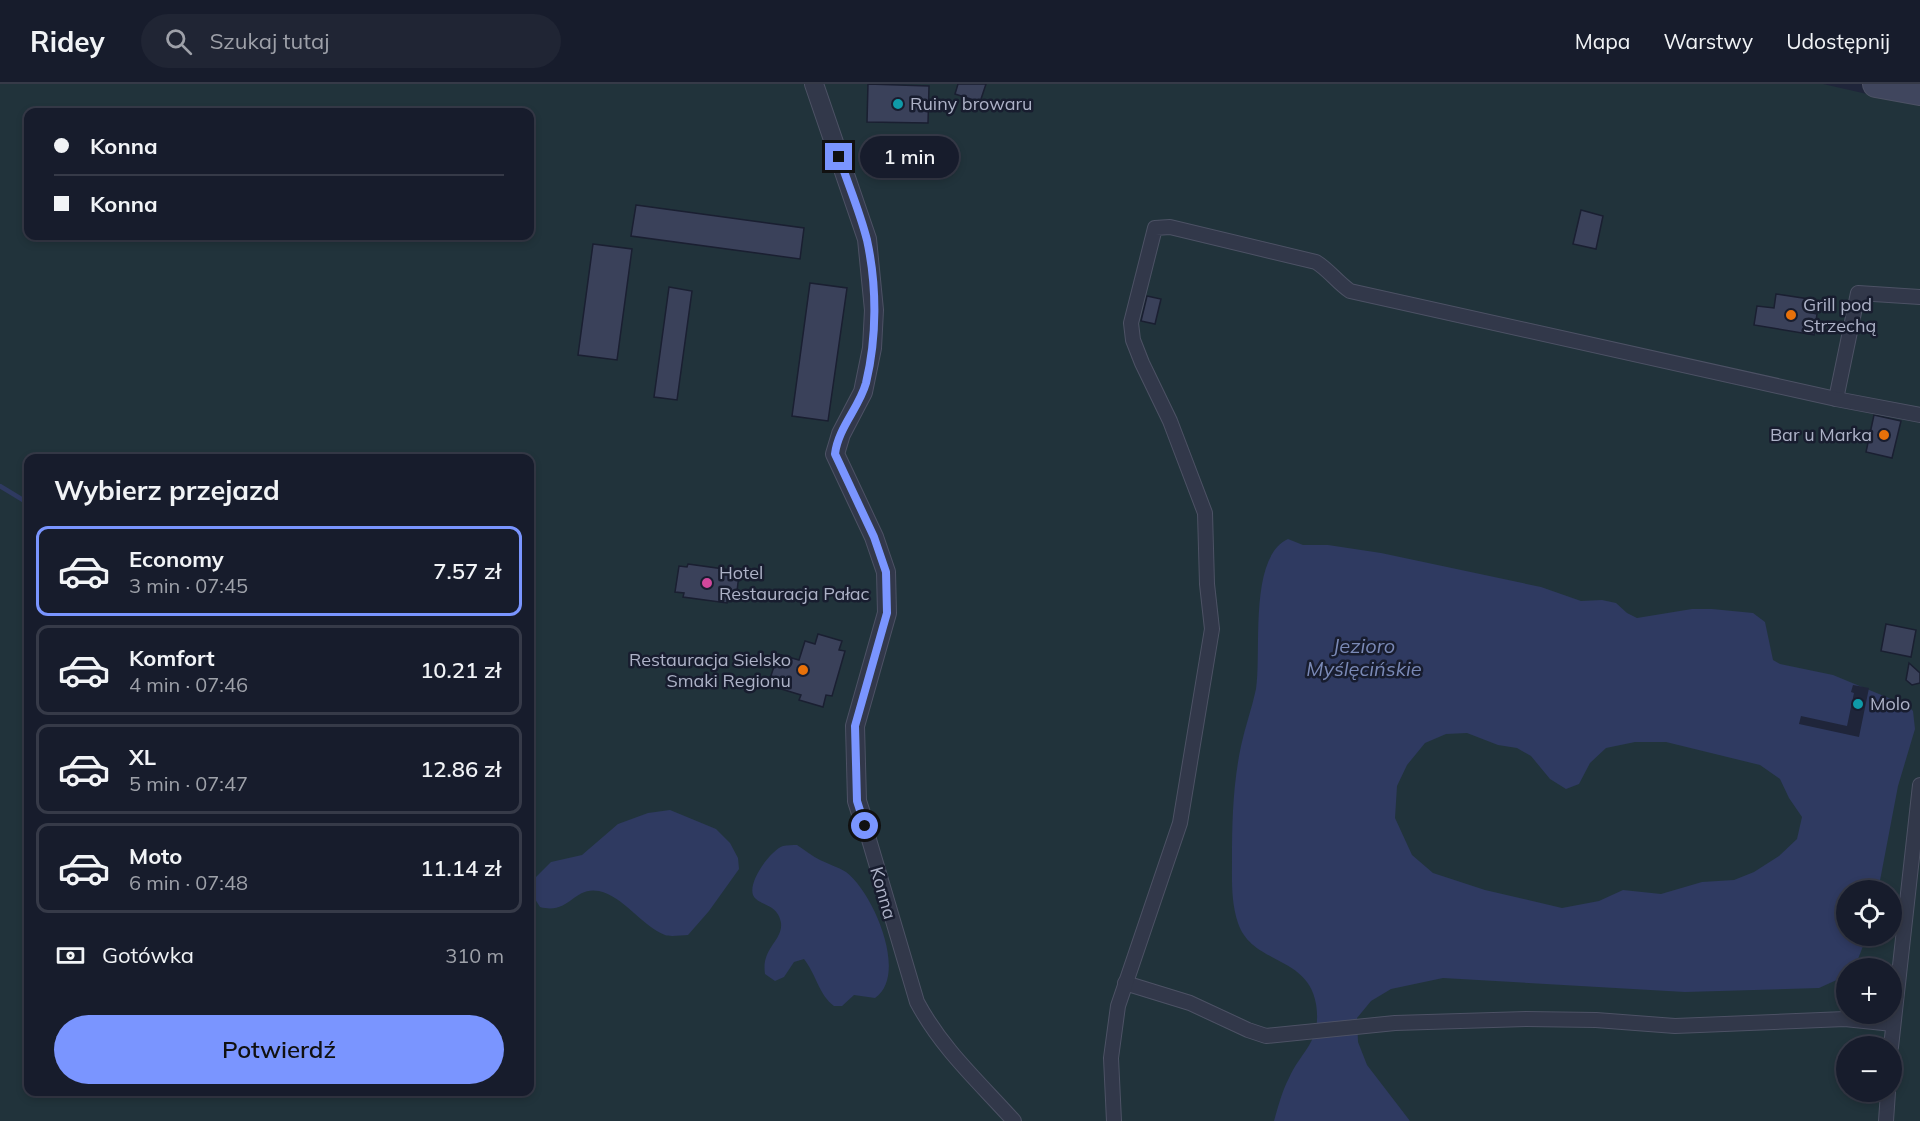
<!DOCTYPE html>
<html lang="pl">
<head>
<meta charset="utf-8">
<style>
  :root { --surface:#171c2c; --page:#202534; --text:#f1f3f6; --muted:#9ea1a9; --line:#363a48; --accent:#7a95ff }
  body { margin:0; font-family:Mulish,sans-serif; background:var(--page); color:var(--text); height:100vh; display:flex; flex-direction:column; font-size:22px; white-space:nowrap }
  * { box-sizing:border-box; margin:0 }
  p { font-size:20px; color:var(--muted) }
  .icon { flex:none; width:33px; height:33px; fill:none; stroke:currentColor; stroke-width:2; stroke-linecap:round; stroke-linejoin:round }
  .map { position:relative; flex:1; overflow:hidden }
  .panel { position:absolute; left:24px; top:370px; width:510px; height:642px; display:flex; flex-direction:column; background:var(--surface); border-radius:12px; box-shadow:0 3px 9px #0003,0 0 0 2px var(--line) }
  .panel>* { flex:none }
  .hud { position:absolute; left:24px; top:24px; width:510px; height:132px; border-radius:12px; box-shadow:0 3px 9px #0003,0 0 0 2px var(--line); display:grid; align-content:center; height:132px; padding:0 30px; background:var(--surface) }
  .controls { position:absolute; left:1836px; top:796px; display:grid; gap:12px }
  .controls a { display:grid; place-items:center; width:66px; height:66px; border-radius:50%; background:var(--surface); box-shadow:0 3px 9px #0003,0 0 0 2px var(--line); font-size:30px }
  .end { position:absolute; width:27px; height:27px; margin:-14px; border:8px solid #7a95ff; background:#111; box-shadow:0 0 0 3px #111 }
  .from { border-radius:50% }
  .bubble { position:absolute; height:42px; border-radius:21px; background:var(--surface); box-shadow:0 3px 9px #0003,0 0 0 2px var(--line); font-size:20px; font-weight:600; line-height:42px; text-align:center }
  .hud b { display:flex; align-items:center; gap:21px; height:57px; font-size:22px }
  .hud b+b { border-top:2px solid var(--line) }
  .hud i { width:15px; height:15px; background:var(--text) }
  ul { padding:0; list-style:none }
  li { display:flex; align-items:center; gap:18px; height:90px; margin:0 12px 9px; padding:0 18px; border:3px solid var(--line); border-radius:12px }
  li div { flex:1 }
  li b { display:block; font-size:22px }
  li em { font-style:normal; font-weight:600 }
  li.on { border-color:var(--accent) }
  li>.icon { width:54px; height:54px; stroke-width:1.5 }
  h2 { padding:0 30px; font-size:27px; line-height:72px }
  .pay { display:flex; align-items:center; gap:15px; height:66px; padding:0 30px; font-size:22px }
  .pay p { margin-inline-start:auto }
  .button { display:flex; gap:12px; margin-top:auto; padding:12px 30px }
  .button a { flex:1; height:69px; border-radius:36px; background:var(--accent); color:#111; font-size:24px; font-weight:600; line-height:69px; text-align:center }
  header { display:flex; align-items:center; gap:36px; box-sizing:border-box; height:84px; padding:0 30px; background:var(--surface); border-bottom:2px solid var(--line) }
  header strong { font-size:28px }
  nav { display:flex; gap:33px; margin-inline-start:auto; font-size:21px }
  .search { width:420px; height:54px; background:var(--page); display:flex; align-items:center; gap:15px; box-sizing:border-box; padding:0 21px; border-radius:33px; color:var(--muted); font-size:22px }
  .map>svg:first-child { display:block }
  .green { fill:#21333b; fill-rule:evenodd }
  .water { fill:#2f3a61; fill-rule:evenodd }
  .pier { fill:#1f253a }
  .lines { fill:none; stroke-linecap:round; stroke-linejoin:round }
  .stream { stroke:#2f3a61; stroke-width:4.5 }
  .building { fill:#3a415a; stroke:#1a1f31; stroke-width:1.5 }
  .pedestrian-casing { stroke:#4d5265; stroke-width:16 }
  .minor-casing { stroke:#4d5265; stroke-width:20 }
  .secondary-casing { stroke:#4d5265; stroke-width:28 }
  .pedestrian { stroke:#32384a; stroke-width:14 }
  .minor { stroke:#32384a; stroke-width:18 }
  .secondary { stroke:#40465e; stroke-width:26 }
  .route { stroke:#7a95ff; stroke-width:8 }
  .culture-dot { fill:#0f9aa8; stroke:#181d2f; stroke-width:2 }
  .food-dot { fill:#e8710a; stroke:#181d2f; stroke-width:2 }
  .hotel-dot { fill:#d1479c; stroke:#181d2f; stroke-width:2 }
  .labels { text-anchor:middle; stroke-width:5; stroke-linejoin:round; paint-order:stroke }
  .poi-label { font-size:18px; fill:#adb2c7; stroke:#181d2f; text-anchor:start }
  .street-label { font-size:18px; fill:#adb2c7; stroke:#181d2f }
  .water-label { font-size:20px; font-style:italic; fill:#7a89b6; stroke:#181d2f }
</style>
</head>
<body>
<header>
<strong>Ridey</strong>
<div class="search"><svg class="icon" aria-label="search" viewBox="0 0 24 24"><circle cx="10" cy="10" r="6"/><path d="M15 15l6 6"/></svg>Szukaj tutaj</div>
<nav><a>Mapa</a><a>Warstwy</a><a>Udostępnij</a></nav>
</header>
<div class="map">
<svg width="1920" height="1037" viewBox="0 0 1920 1037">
  <rect width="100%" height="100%" fill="#1f253a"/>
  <path class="green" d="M0,0h1823l97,22v1015h-1920zM28,28h502v124h-502zM28,375h502v633h-502zM1846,807h46v45h-46zM1846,885h46v45h-46zM1846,963h46v45h-46z"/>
  <g class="water">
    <path d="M1288,455l15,6h25l53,8 160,34 40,14 21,-1 14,3 11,10 10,5 55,-9h20l41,4 12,9 8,38 7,4 53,11 75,31 5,5 2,18 -17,57 -20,105h-32v45h21l-9,23 -12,10 -5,9 -22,10 -134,4 -242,-14 -52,11 -20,12 -14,17 1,24 9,23 43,56h-136c4,-14 8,-30 15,-43 13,-29 33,-36 27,-74 -8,-49 -64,-39 -78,-81 -7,-21 -6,-42 -6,-63 0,-39 1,-76 9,-114 4,-19 11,-38 15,-57 6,-36 -8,-132 32,-150zM1467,649l31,12 19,3 14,8 19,23 16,10 13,-5 11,-21 16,-15 29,-6h31l94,23 20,14 9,19 13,19 -5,22 -18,17 -25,16 -20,8 -32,2 -41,12 -38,-4 -24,11 -37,7 -77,-18 -52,-17 -21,-18 -17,-37 2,-32 10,-21 18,-22 21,-9z"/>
    <path d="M670,726l46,19 14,14 8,15 1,11 -30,42 -21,24c-7,0 -17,2 -23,0 -23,-9 -42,-39 -66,-44 -26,-5 -29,24 -59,16l-7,-11 -2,-14 20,-20 31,-7 36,-31 30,-11z"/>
    <path d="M797,761c8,5 15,11 23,15 8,4 18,7 26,12 27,20 63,103 29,126l-21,-3 -12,11h-8c-15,-11 -18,-32 -30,-47l-10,3 -10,15 -9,4 -10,-7c-4,-26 18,-33 16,-51 -3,-20 -23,-17 -28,-28 -5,-14 18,-45 30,-49 4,-1 10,-1 14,-1z"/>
  </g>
  <path class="pier" d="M1853,601l16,3 -10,49 -60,-13 2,-8 46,10 7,-33 -3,-1z"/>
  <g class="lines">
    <path class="stream" d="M0,402l28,17"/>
  </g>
  <g class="building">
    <path d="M868,0l61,2 -1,37 -61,-1z"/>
    <path d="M958,0h28l-6,18 -25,-8z"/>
    <path d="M636,121l168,23 -4,31 -169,-23z"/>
    <path d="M1581,126l22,6 -7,33 -23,-5z"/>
    <path d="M593,160l39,5 -15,111 -39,-5z"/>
    <path d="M810,199l37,5 -19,133 -36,-5z"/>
    <path d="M669,203l23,4 -15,109 -23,-3z"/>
    <path d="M1776,210l33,5 -2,13 10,2 -3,21 -60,-10 3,-19 17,2z"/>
    <path d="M1147,212l14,3 -6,25 -14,-3z"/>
    <path d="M1874,331l27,6 -9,37 -26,-6z"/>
    <path d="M688,480l43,6v3l8,1 -3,26 -9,-1v4l-44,-6 1,-4 -9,-1 4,-26 8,1z"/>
    <path d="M1886,540l30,6 -5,27 -30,-6z"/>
    <path d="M818,550l24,7 -3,9 6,1 -13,45 -6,-1 -3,12 -24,-7 2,-5 -33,-10 10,-31 21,6 6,-19 10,3z"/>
    <path d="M1909,579l11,10v10l-8,2 -6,-5z"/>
  </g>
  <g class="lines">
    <defs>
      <g id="pedestrian">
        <path d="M1836,315l22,-106 62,4"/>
        <path d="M865,742l52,176c25,47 62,80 97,119"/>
        <path d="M1125,899l65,20 58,27 18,6 129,-13 131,-4 70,1 79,6 170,-7 48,5"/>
        <path d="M1891,963l29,-262"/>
        <path d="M1114,1037l-3,-63 7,-52 62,-183 32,-194 -5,-45 -2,-71 -35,-92 -28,-58 -9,-23 -2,-17 24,-95 15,-1 146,35c13,8 21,20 34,29l486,108 84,16"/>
        <path d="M1886,1037l2,-29"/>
      </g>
      <path id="minor" d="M814,0l53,155 7,71 -2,38 -9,44 -22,42 -6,20 39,83 12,35 1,41 -32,113 2,75 8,25"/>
      <path id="secondary" d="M1876,0l44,8"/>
    </defs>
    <use href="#pedestrian" class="pedestrian-casing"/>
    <use href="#minor" class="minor-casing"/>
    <use href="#secondary" class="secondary-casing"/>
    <use href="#pedestrian" class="pedestrian"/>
    <use href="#minor" class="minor"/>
    <use href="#secondary" class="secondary"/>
  </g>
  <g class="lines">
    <path class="route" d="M839,73c9,27 21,55 28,83 10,46 10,97 -1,143 -7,25 -28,45 -31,71l39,83 12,35 1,41 -32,113 2,75 8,25"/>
  </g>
  <g class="culture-dot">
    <circle cx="898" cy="20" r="6"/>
    <circle cx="1858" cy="620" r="6"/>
  </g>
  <g class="food-dot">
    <circle cx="1791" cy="231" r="6"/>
    <circle cx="1884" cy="351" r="6"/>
    <circle cx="803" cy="586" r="6"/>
  </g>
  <circle class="hotel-dot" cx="707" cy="499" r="6"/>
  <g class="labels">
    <g class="poi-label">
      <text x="910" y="26">Ruiny browaru</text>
      <text x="1803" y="227">Grill pod<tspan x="1803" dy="21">Strzechą</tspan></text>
      <text x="1872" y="357" text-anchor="end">Bar u Marka</text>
      <text x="719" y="495">Hotel<tspan x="719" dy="21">Restauracja Pałac</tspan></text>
      <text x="791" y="582" text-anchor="end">Restauracja Sielsko<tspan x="791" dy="21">Smaki Regionu</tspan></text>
      <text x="1870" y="626">Molo</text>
    </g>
    <g class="street-label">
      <text transform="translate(883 809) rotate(74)" y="6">Konna</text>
    </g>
    <g class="water-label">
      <text x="1364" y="569">Jezioro<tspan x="1364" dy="23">Myślęcińskie</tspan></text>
    </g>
  </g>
</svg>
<div class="controls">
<a><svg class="icon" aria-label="locate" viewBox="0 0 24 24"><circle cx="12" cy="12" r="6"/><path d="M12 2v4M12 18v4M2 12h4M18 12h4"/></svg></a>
<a>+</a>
<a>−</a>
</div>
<i class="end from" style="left:865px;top:742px"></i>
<i class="end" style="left:839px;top:73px"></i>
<div class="bubble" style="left:860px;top:52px;width:99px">1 min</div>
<div class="hud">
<b><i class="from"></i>Konna</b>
<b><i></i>Konna</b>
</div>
<section class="panel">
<h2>Wybierz przejazd</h2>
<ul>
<li class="on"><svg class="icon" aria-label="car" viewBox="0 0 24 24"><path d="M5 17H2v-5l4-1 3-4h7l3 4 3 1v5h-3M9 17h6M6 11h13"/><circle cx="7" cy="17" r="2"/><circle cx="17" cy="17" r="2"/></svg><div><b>Economy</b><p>3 min · 07:45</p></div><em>7.57 zł</em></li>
<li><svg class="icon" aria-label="car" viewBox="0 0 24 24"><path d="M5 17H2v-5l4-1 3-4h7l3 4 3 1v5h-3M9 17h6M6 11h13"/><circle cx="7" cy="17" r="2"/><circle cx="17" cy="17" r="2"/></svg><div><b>Komfort</b><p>4 min · 07:46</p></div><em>10.21 zł</em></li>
<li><svg class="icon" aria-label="car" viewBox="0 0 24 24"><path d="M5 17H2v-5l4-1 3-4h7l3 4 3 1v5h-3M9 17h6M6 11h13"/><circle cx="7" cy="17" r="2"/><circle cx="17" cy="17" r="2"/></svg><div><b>XL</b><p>5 min · 07:47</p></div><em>12.86 zł</em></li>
<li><svg class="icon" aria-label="car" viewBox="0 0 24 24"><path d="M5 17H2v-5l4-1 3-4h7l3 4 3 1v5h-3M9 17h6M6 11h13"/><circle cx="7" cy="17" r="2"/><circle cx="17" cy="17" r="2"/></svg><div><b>Moto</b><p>6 min · 07:48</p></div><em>11.14 zł</em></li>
</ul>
<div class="pay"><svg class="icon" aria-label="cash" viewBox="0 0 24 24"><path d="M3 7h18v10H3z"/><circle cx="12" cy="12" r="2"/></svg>Gotówka<p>310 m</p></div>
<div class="button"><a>Potwierdź</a></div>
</section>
</div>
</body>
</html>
